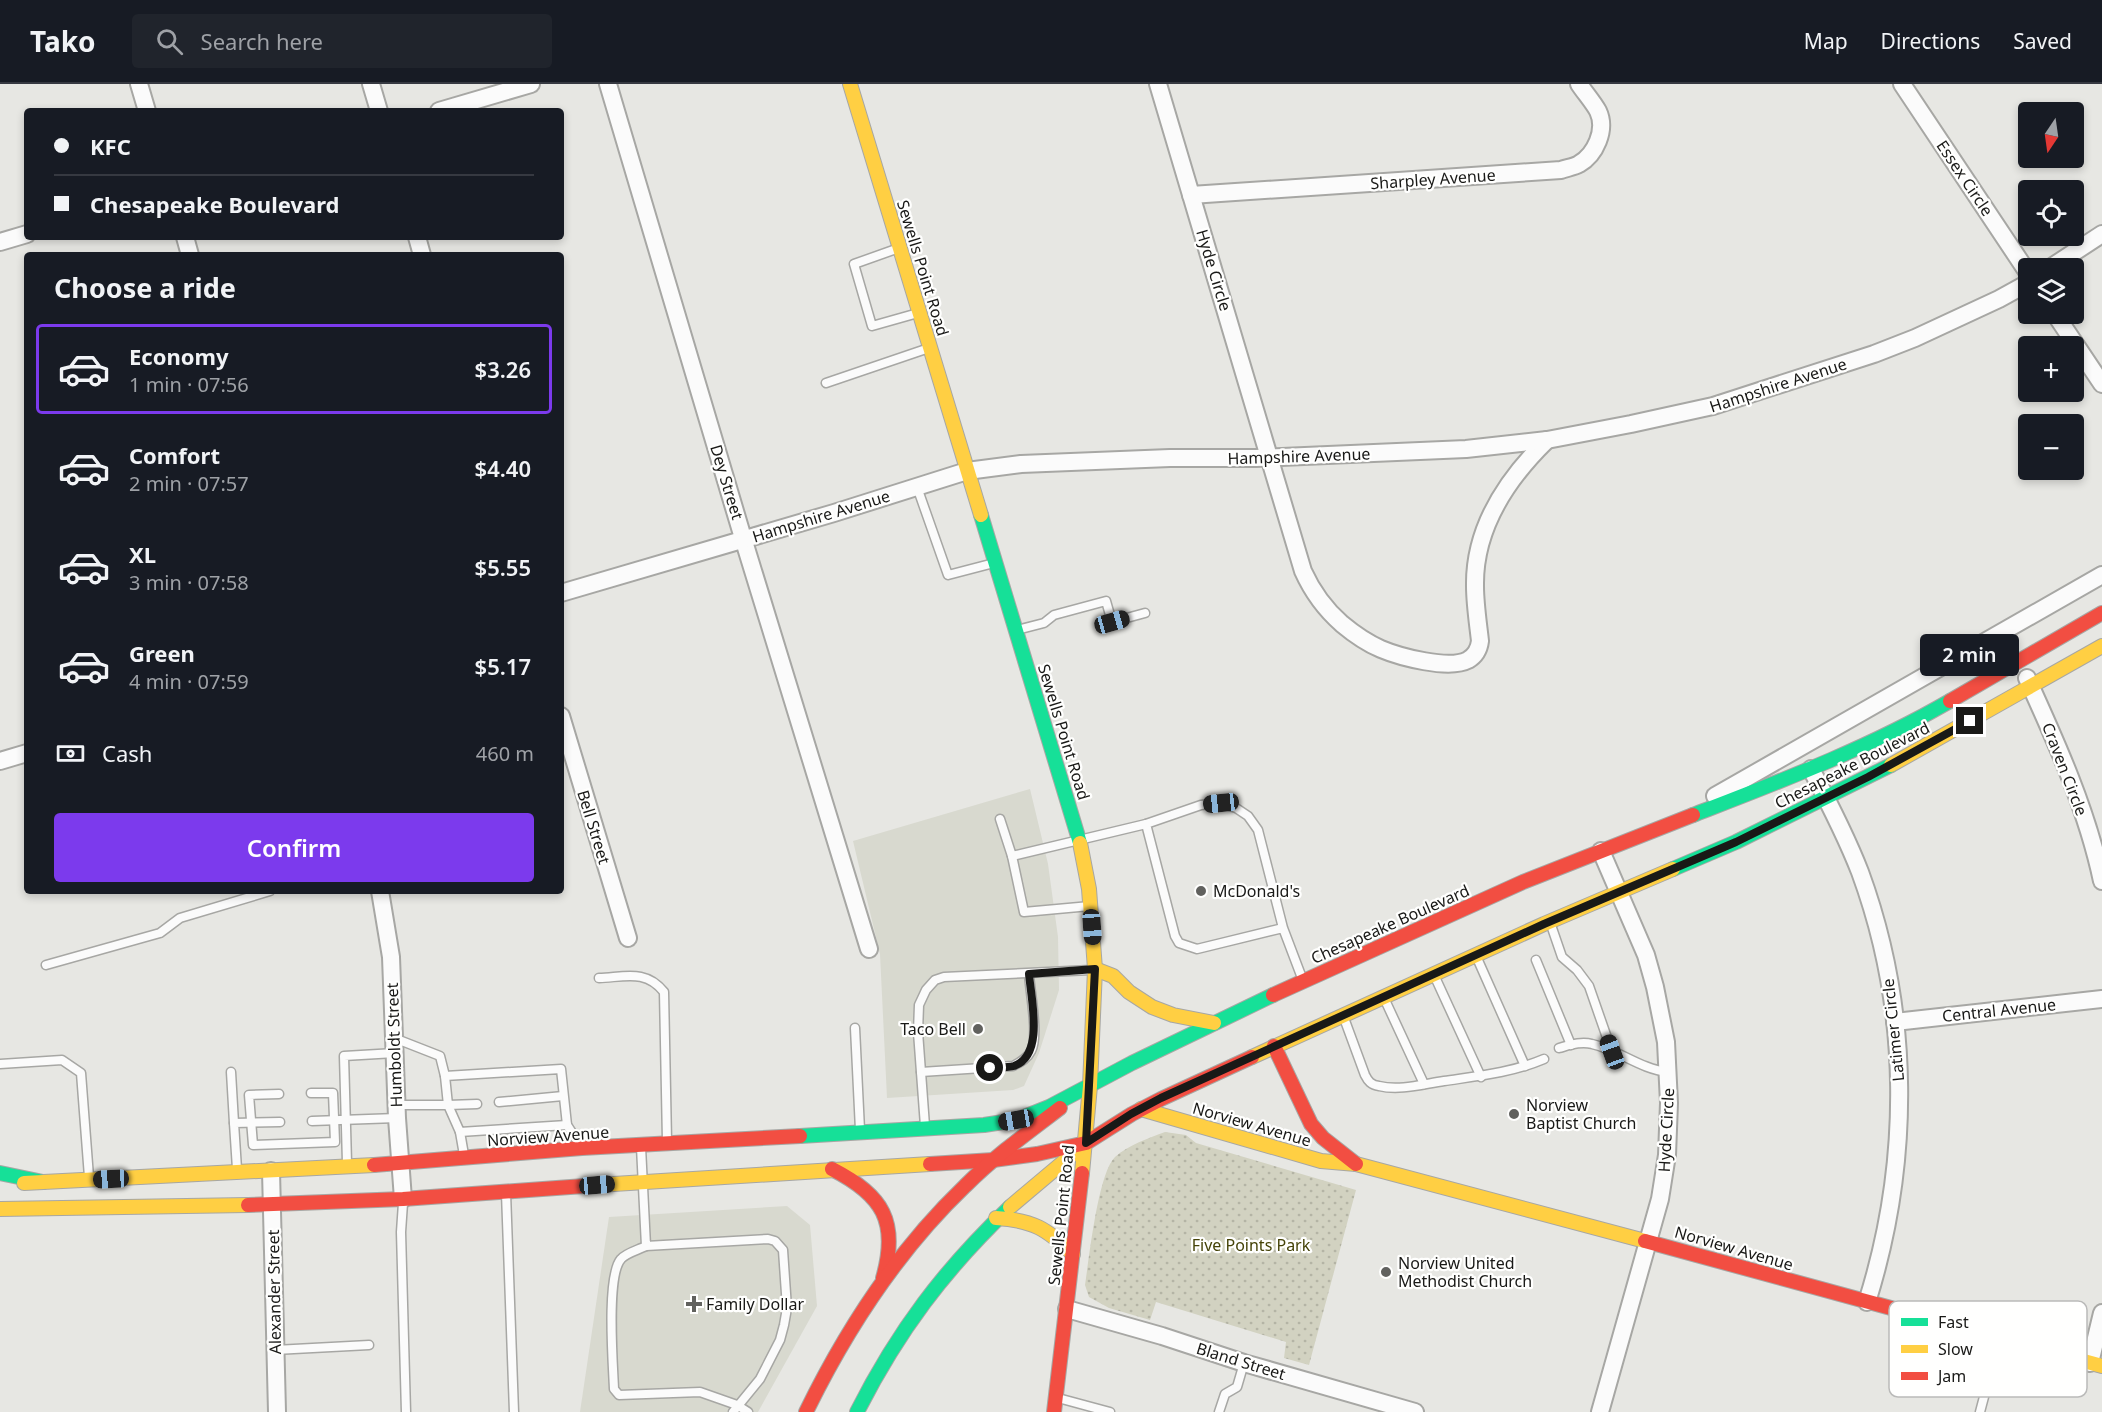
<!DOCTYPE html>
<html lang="en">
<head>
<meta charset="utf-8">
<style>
  :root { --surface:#171b24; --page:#20242c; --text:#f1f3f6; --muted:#9ea1a6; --line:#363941; --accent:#7c3aed }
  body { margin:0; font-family:"Noto Sans",sans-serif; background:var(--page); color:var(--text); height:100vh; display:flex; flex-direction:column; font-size:22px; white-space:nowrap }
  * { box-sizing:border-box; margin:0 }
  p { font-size:20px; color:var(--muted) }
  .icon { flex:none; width:33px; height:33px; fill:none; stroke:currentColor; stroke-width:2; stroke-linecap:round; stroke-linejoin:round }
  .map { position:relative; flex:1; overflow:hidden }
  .details { position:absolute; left:24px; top:168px; width:540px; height:642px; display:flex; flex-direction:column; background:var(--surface); border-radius:6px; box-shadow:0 3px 9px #0003 }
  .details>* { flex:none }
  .hud { position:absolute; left:24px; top:24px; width:540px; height:132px; border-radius:6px; box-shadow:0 3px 9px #0003; display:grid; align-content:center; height:132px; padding:0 30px; background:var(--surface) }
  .needle { width:39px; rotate:193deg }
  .buttons { position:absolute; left:2018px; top:18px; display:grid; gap:12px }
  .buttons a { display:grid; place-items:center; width:66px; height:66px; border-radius:6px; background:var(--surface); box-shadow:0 3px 9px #0003; font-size:30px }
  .end { position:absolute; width:27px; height:27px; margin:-14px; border:8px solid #191917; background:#fff; box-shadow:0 0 0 3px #fff }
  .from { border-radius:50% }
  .bubble { position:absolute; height:42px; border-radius:6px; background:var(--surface); box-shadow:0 3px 9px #0003; font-size:20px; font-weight:600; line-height:42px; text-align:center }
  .car { position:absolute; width:18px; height:36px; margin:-18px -9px; border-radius:8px; box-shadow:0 0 4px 2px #0007; background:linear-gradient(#222 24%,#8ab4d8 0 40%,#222 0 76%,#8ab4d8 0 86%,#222 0) }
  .hud b { display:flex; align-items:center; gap:21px; height:57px; font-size:22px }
  .hud b+b { border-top:2px solid var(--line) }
  .hud i { width:15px; height:15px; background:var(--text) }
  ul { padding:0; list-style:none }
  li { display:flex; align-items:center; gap:18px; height:90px; margin:0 12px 9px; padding:0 18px; border:3px solid transparent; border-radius:6px }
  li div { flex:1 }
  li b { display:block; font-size:22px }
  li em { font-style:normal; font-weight:600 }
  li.current { border-color:var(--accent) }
  li>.icon { width:54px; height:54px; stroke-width:1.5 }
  h2 { padding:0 30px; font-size:27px; line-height:72px }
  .pay { display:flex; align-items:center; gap:15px; height:66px; padding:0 30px; font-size:22px }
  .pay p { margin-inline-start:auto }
  .cta { display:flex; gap:12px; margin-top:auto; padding:12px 30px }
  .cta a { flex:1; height:69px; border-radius:6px; background:var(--accent); color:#fff; font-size:24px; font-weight:600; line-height:69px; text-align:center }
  header { display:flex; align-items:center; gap:36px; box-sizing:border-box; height:84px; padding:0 30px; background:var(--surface); border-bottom:2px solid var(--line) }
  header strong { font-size:28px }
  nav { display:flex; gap:33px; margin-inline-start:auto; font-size:21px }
  .search { width:420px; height:54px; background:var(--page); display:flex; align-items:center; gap:15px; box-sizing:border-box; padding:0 21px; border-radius:6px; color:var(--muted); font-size:22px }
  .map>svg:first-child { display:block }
  .built { fill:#d8d9cf }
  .park { fill:url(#park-dots) }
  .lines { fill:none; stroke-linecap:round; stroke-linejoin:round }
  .lane-casing { stroke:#a7a7a4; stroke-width:11 }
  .street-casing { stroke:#a7a7a4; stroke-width:20 }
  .fast-casing { stroke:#a7a7a4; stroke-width:16 }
  .slow-casing { stroke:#a7a7a4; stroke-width:16 }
  .jam-casing { stroke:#a7a7a4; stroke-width:16 }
  .lane { stroke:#fbfbfb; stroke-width:8 }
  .street { stroke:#fbfbfb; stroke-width:16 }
  .fast { stroke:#16e098; stroke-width:14 }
  .slow { stroke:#ffcf43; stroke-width:14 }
  .jam { stroke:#f24e42; stroke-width:14 }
  .route { stroke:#191917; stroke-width:8 }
  .poi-dot { fill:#61615e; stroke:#fffffe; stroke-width:2 }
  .labels { text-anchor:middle; stroke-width:4.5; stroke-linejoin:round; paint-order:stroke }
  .street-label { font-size:16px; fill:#191917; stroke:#fffffe }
  .poi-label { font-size:16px; fill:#191917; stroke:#fffffe; text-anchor:start }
  .park-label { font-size:16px; fill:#454308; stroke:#fffffe }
  .key { fill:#fffffe; stroke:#babab9; stroke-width:1.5 }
  .key-label { font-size:16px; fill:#191917 }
</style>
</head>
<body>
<header>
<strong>Tako</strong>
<div class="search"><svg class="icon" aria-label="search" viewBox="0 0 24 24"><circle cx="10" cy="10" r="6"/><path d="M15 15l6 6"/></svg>Search here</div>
<nav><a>Map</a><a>Directions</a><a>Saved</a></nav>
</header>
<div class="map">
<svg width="2102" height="1328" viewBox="0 0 2102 1328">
  <defs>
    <pattern id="park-dots" width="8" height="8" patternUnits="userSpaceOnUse" patternTransform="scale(1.5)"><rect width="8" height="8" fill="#d2d2c1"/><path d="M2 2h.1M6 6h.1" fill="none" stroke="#b4b4a5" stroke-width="1.8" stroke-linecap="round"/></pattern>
  </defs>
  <rect width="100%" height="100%" fill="#e7e7e3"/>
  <g class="built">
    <path d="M1030,705l18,75 10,73 1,53 -20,63 -15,33 -11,4 -126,8 -7,-144 -27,-113z"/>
    <path d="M787,1122l23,19 7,81 -59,106h-178l29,-195z"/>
  </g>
  <path class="park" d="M1165,1048l21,3 10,8 160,47 -47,175 -25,-7 2,-16 -130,-40 -6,18 -41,-12 -20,-11 -4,-12c4,-26 13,-112 30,-128 13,-12 34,-19 50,-25z"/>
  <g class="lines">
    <defs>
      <g id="lane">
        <path d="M899,164l-45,16 18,62 46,-13"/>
        <path d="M826,299l103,-35"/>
        <path d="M917,403l31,88 46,-12"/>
        <path d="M1017,546l27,-7 10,-8 52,-14 6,21 33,-9"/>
        <path d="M1000,735l12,37 12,56 66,-6"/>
        <path d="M1012,772l134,-32"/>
        <path d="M1551,841l11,32 15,13 12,16 23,66"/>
        <path d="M1283,844l-86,21 -18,-6 -4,-7 -29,-112 55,-19 20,-2 15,5 12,8 10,14 25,98 19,50"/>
        <path d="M1477,874l48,108"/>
        <path d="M1536,876l35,85"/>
        <path d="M46,881l114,-32 20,-15 90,-27"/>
        <path d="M1435,893l46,100"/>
        <path d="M599,894c26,-1 47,-9 65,14l3,149"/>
        <path d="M1385,916l39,84"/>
        <path d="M1344,934l21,57c3,6 6,10 14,11 21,5 44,-2 65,-5 34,-5 67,-8 100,-22"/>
        <path d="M855,944l5,102"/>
        <path d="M394,954l46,18 5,20"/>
        <path d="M1559,964c11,-3 22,-7 33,-4 27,6 48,25 76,28"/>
        <path d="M0,980l62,-4 19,13 8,104"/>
        <path d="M231,988l3,51"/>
        <path d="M921,988l92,-6c7,-4 14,-7 18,-15 8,-15 -1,-59 -2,-77"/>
        <path d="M279,1010l-30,1 4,50 82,-3 -2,-49h-22"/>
        <path d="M499,1018l64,-6"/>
        <path d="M477,1020l-29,1 -3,-29 116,-7 6,56 13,20"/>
        <path d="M397,1021h51l12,27 107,-7"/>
        <path d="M312,1037l85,-3"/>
        <path d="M925,1042l-7,-94 1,-27 7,-15 9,-10 9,-3 147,-7"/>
        <path d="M460,1048l4,23"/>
        <path d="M641,1063l5,99 122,-7 7,2 8,9 4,58 -3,17 -4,15 -20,39 -27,33"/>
        <path d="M347,1079l-3,-107 51,-3"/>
        <path d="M237,1085l-3,-46 46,-1"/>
        <path d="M506,1109l8,219"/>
        <path d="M403,1119l-2,29 5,180"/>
        <path d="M646,1162c-8,4 -20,7 -25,13 -15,17 -8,105 -7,130l5,6 81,-3 37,13 11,7"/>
        <path d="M275,1266l94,-5"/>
        <path d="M1058,1314l52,14"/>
        <path d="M1219,1328l6,-18 12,-7 7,-24"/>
        <path d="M1980,1328l19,-72"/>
      </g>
      <g id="street">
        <path d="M139,0l8,27"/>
        <path d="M371,0l8,27"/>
        <path d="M608,0l135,454 126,411"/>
        <path d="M1158,0l145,487c9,20 23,39 39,53 12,10 25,19 39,25 19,8 68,21 87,11 7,-4 11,-11 12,-19 -2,-18 -5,-37 -5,-55 -1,-58 33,-108 72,-146"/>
        <path d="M1902,0l126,189"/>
        <path d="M439,27l92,-27"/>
        <path d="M1191,111l370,-25c5,-2 13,-3 18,-6 16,-9 28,-34 19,-53 -5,-9 -13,-18 -19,-27"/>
        <path d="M185,153l5,18"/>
        <path d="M417,153l5,18"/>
        <path d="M0,158l27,-8"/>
        <path d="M2050,184l52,-34"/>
        <path d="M2055,230l47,70"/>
        <path d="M561,509l273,-80 133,-42 54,-7 149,-6h86l210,-9 81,-9 84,-16 82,-18 161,-52 41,-16 84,-39 29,-16"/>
        <path d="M2027,594c30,66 60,132 75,203"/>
        <path d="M561,632l67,222"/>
        <path d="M0,677l27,-8"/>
        <path d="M1811,685c18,34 35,67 49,103 51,139 51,290 7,430"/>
        <path d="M1715,712l387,-221"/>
        <path d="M380,807l11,66 6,161 6,81"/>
        <path d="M1895,938l207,-23"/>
        <path d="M271,1087l6,241"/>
        <path d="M1067,1225l95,27 82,27 171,49"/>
        <path d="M2090,1279l12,-50"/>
        <path d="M1600,1328l60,-213 7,-44 2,-52 -3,-61 -11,-55 -9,-32 -45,-104"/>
      </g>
      <g id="fast">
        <path d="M981,431l99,328"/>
        <path d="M1693,731c88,-34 176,-67 257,-114"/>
        <path d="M1673,785l63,-27 155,-77"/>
        <path d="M800,1052l184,-11 32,-5 33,-13 83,-44 141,-68"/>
        <path d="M0,1089l43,9"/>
        <path d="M857,1328c41,-81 87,-142 153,-205"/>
      </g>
      <g id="slow">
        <path d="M850,0l131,431"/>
        <path d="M1891,681l211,-119"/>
        <path d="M1080,759l9,46 6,80 -5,117 -8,87"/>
        <path d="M1095,885l18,7 16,16 23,15 21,8 41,8"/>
        <path d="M1252,973l292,-133 129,-55"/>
        <path d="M1141,1025l180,52 35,3 289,77"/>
        <path d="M24,1099l350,-18"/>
        <path d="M598,1101l332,-21"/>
        <path d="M1010,1123l76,-64"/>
        <path d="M0,1125l248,-4"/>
        <path d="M996,1134c37,2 51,11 77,36"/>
        <path d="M1924,1233l178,49"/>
      </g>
      <g id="jam">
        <path d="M1950,617l152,-88"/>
        <path d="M1273,911l250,-113 170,-67"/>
        <path d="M1274,962l37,78 12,14 33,26"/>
        <path d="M930,1080l63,-4 44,-6 49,-11 46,-29 29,-15 91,-42"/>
        <path d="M374,1081l208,-17 218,-12"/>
        <path d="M832,1085c51,26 67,53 51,109"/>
        <path d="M248,1121l155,-6 195,-14"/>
        <path d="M1645,1157l279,76"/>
        <path d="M806,1328c41,-84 91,-161 159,-226 29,-29 62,-53 95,-78"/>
        <path d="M1054,1328l28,-239"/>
      </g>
    </defs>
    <use href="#lane" class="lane-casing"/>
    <use href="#street" class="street-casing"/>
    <use href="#fast" class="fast-casing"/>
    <use href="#slow" class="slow-casing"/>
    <use href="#jam" class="jam-casing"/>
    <use href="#lane" class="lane"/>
    <use href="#street" class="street"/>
    <use href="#fast" class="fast"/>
    <use href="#slow" class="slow"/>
    <use href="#jam" class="jam"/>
  </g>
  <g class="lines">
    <path class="route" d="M990,984c7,-1 17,0 24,-2 31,-11 17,-67 15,-92l66,-5 -9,174 45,-29 30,-16 383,-174 192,-82 132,-65 102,-56"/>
  </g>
  <g class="poi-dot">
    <circle cx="1201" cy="807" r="6"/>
    <circle cx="978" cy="945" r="6"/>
    <circle cx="1514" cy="1030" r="6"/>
    <circle cx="1386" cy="1188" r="6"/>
    <path d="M691 1211h6v6h6v6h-6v6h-6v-6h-6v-6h6z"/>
  </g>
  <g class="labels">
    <g class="street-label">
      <text transform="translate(1965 94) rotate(56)" y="6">Essex Circle</text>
      <text transform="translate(1433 95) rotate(-4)" y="6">Sharpley Avenue</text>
      <text transform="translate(923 184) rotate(73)" y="6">Sewells Point Road</text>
      <text transform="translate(1214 186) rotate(73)" y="6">Hyde Circle</text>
      <text transform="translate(1778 301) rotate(-18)" y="6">Hampshire Avenue</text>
      <text transform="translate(1299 372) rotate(-2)" y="6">Hampshire Avenue</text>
      <text transform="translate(727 398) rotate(73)" y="6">Dey Street</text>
      <text transform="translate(821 432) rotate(-17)" y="6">Hampshire Avenue</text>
      <text transform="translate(1064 648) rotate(73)" y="6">Sewells Point Road</text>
      <text transform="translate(1852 681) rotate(-27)" y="6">Chesapeake Boulevard</text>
      <text transform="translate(2065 685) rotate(69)" y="6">Craven Circle</text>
      <text transform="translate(594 743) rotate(73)" y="6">Bell Street</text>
      <text transform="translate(1390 840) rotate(-24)" y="6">Chesapeake Boulevard</text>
      <text transform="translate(1999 926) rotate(-6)" y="6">Central Avenue</text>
      <text transform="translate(1893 946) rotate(-96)" y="6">Latimer Circle</text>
      <text transform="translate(394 961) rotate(-92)" y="6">Humboldt Street</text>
      <text transform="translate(1252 1040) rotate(16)" y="6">Norview Avenue</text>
      <text transform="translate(1666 1046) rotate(-87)" y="6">Hyde Circle</text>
      <text transform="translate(548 1052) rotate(-4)" y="6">Norview Avenue</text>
      <text transform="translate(1061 1131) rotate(-84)" y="6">Sewells Point Road</text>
      <text transform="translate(1734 1164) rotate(16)" y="6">Norview Avenue</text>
      <text transform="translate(274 1208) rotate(-91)" y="6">Alexander Street</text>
      <text transform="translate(1241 1277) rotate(17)" y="6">Bland Street</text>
    </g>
    <g class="poi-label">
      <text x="1213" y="813">McDonald's</text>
      <text x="966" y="951" text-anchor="end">Taco Bell</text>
      <text x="1526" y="1027">Norview<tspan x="1526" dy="18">Baptist Church</tspan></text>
      <text x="1398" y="1185">Norview United<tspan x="1398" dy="18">Methodist Church</tspan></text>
      <text x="706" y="1226">Family Dollar</text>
    </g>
    <g class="park-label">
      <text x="1251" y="1167">Five Points Park</text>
    </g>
  </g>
  <rect x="1889" y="1217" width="198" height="96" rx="9" class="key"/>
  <rect x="1901" y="1234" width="27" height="8" fill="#16e098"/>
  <rect x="1901" y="1261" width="27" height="8" fill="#ffcf43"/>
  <rect x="1901" y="1288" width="27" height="8" fill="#f24e42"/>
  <g class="key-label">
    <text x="1938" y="1244">Fast</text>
    <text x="1938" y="1271">Slow</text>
    <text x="1938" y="1298">Jam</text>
  </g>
</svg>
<div class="buttons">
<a><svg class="needle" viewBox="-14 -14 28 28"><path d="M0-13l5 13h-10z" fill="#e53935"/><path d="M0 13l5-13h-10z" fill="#9ea1a6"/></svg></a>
<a><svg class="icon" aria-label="locate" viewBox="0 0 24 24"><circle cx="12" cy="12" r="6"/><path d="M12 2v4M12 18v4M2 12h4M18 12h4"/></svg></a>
<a><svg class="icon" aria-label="layers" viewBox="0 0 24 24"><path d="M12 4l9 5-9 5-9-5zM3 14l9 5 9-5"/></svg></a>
<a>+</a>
<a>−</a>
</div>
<i class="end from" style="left:990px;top:984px"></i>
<i class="end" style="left:1970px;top:637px"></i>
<div class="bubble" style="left:1920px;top:550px;width:99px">2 min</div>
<i class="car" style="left:1112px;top:538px;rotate:74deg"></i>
<i class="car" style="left:1221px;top:719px;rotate:264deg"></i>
<i class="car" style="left:1092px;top:843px;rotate:176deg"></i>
<i class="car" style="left:1612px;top:968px;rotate:340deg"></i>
<i class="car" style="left:1016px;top:1036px;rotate:260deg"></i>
<i class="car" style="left:111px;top:1095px;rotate:267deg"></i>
<i class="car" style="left:597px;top:1101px;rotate:85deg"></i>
<div class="hud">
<b><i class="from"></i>KFC</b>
<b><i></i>Chesapeake Boulevard</b>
</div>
<section class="details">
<h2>Choose a ride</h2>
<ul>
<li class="current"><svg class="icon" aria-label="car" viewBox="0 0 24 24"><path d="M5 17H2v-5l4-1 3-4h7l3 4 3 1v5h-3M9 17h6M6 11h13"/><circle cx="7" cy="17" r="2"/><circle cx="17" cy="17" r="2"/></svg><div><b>Economy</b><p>1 min · 07:56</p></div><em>$3.26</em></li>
<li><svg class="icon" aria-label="car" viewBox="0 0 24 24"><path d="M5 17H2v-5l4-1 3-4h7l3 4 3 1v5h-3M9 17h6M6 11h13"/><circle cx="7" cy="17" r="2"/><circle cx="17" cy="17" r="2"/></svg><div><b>Comfort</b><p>2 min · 07:57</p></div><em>$4.40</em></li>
<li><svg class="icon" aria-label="car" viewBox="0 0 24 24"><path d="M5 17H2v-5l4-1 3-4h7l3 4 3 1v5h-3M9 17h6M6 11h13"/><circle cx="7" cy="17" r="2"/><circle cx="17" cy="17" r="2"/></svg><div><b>XL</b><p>3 min · 07:58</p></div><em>$5.55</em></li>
<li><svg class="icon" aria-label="car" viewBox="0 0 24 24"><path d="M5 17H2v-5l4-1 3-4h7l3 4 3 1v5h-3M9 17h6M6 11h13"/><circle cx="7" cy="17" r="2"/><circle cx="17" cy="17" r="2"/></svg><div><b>Green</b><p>4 min · 07:59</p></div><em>$5.17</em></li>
</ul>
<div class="pay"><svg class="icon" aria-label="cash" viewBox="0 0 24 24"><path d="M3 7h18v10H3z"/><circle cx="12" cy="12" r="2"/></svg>Cash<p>460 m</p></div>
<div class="cta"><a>Confirm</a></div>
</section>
</div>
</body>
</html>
